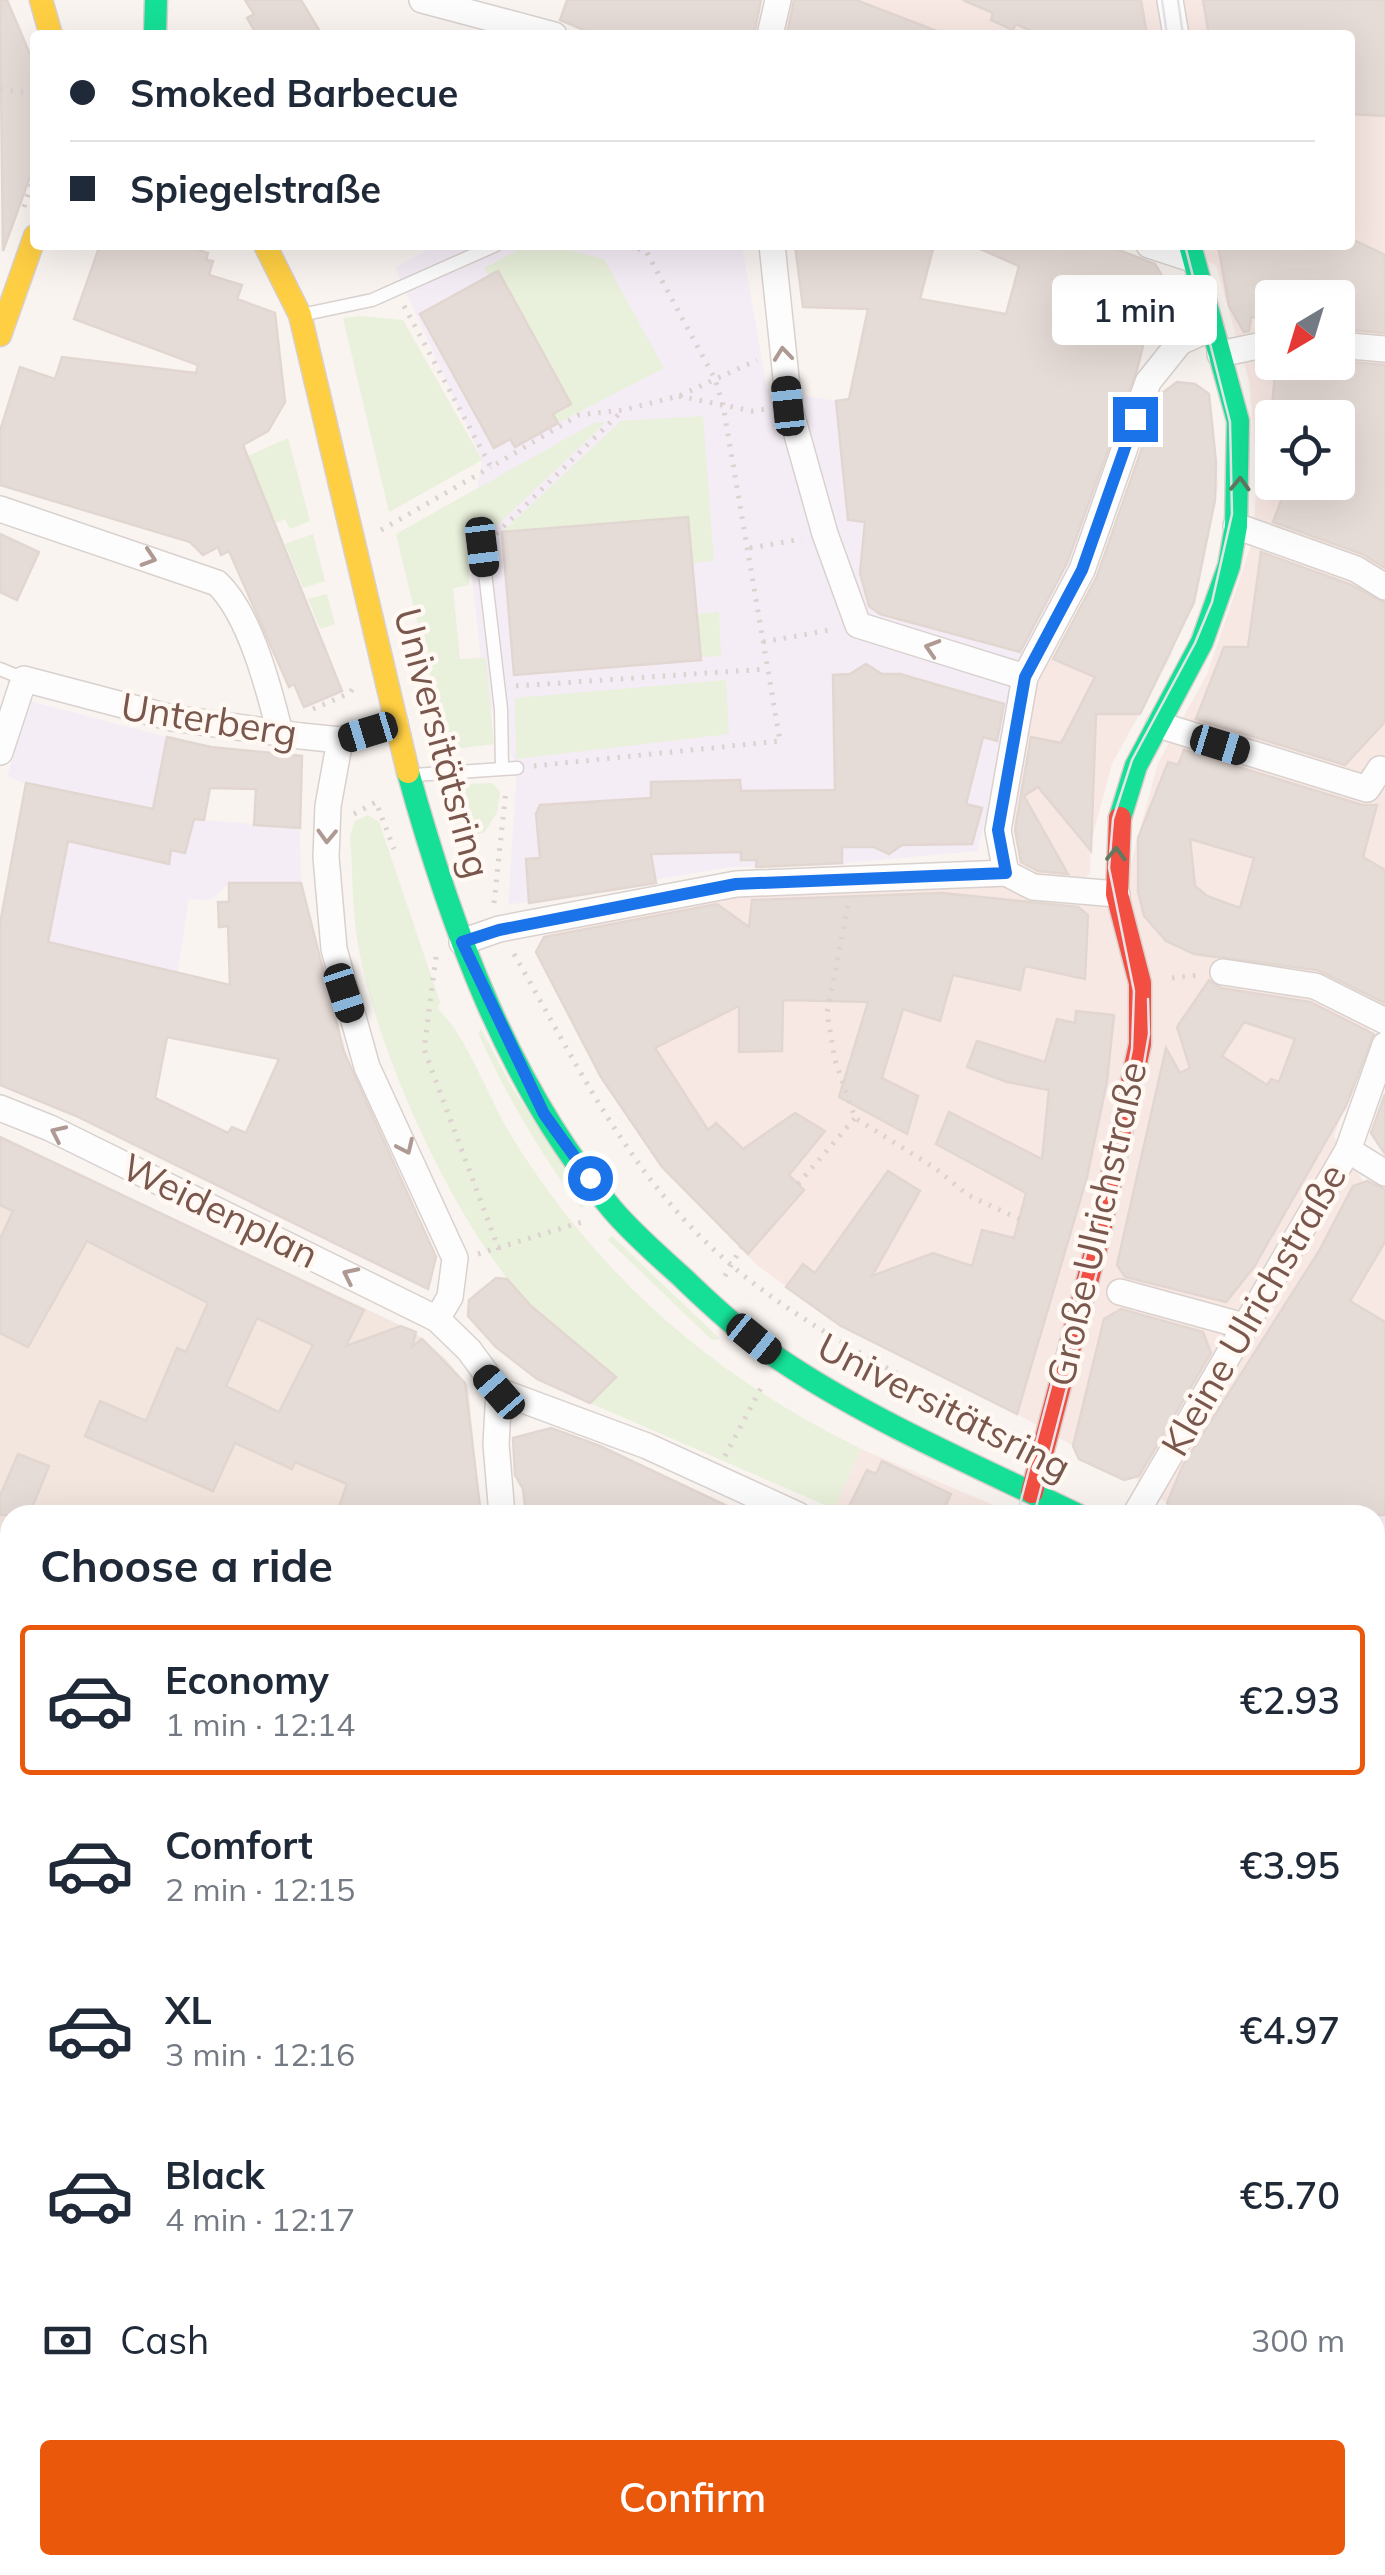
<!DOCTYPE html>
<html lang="en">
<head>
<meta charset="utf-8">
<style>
  :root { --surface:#fff; --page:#f2f2f3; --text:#1f2937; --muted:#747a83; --line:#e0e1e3; --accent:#ea580c }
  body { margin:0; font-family:Mulish,sans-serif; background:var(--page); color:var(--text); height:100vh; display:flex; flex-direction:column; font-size:38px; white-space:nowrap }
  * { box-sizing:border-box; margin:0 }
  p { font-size:32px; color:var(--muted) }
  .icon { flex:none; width:55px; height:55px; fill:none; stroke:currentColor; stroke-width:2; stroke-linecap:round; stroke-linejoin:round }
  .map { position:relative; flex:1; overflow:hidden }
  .details { position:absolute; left:0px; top:1505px; width:1385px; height:1070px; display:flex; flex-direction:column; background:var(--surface); border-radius:30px 30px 0 0; box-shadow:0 10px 40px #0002 }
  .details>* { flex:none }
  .hud { position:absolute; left:30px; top:30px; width:1325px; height:220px; border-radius:10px; box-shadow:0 10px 40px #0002; display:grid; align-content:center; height:220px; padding:0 40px; background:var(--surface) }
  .needle { width:65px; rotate:218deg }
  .controls { position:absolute; left:1255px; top:280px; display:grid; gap:20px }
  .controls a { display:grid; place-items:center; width:100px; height:100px; border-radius:10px; background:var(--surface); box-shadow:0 10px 40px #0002; font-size:50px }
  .end { position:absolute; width:45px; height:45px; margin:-22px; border:12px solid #1a73e8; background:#fff; box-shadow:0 0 0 5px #fff }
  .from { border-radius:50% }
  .bubble { position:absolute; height:70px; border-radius:10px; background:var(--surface); box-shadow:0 10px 40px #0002; font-size:32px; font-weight:600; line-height:70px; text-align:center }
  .car { position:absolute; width:30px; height:60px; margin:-30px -15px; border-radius:12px; box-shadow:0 0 8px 2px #0007; background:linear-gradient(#222 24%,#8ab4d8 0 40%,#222 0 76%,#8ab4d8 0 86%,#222 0) }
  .hud b { display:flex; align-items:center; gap:35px; height:95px; font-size:38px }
  .hud b+b { border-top:2px solid var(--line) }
  .hud i { width:25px; height:25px; background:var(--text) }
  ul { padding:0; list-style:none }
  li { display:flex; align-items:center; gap:30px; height:150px; margin:0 20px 15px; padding:0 20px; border:5px solid transparent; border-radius:10px }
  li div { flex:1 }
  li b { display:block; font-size:38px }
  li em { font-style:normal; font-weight:600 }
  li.active { border-color:var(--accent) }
  li>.icon { width:90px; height:90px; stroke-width:1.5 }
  h2 { padding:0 40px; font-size:45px; line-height:120px }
  .pay { display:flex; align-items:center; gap:25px; height:110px; padding:0 40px; font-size:38px }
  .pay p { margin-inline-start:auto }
  .cta { display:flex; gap:20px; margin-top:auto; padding:20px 40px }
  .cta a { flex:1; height:115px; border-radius:10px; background:var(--accent); color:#fff; font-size:40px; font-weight:600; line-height:115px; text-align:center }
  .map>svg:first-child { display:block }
  .residential { fill:#f2e6de }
  .commercial { fill:#f8e8e4; fill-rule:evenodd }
  .education { fill:#f5edf6 }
  .green { fill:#e9f0db }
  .building { fill:#e6dcd7; stroke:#e2d6d1; stroke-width:2.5; fill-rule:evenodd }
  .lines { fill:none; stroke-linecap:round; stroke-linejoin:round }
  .lane-casing { stroke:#d9d1ce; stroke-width:15 }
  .street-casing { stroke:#d9d1ce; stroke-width:28 }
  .fast-casing { stroke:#d9d0cb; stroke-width:25 }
  .slow-casing { stroke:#d9d0cb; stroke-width:25 }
  .jam-casing { stroke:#d9d0cb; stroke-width:25 }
  .path { stroke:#dcd2d0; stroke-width:5; stroke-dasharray:2.5 8; stroke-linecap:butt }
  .lane { stroke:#fefdfd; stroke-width:12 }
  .street { stroke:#fefdfd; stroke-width:25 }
  .fast { stroke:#16e098; stroke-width:22 }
  .slow { stroke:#ffcf43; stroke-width:22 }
  .jam { stroke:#f24e42; stroke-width:22 }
  .tram { stroke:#e5e3e7; stroke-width:2.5 }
  .oneway { stroke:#af9993 }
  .oneway2 { stroke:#617960 }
  .route { stroke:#1a73e8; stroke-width:12 }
  .labels { text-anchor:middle; stroke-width:9; stroke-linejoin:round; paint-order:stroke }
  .street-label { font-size:38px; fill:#7a574d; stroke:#fff8f3 }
</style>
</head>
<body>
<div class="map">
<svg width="1385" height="2575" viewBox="0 0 1385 2575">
  <rect width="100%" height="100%" fill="#f9f4f0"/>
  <g class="residential">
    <path d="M0,1137l413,194 33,28 22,27 13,129h-471v63l-10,-4z"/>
    <path d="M0,1627l10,4v589l-10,-4z"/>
    <path d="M1375,2352l10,22v201h-147l-5,-10h142z"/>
    <path d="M10,2464v79l-10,-5v-55z"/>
    <path d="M57,2565h343l-8,10h-276z"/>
    <path d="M470,2565h303l1,10h-311z"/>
    <path d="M818,2565h341l6,10h-344z"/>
  </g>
  <g class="commercial">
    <path d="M778,0h607v1012l-18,20 -33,105 30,45 21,13v282l-18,38h-190l-10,-13 -28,-14 -2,-11 -13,3 -45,-21 -6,-13 -56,-32 -176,-88 -83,-60 -94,-96 -63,-93 -65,-125 9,-17 178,-46 283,-16 5,19 87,9 32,-35 28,-103 49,-89 46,-134 4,-67 -8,-92 -33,-116 -56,-20h190v-210h-579zM1272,298h66v64h-66zM1272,418h66v64h-66z"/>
    <path d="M1177,382l18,2 14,10 9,91 -23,109 -26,66 -57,104 -21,78 -1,32 -10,6 -49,-3 -11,-9 -7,-47 19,-115 14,-49 9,2 41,-79 38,-114 32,-75z"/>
    <path d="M861,1449l137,58 -2,8h-148l-14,-6z"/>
  </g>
  <g class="education">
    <path d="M436,245h306l25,144 69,12 68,-7 222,49 -103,235 -46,173 -162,15 -85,1 -222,38 9,-137 -32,-72 -17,-153 14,-83 -87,-192z"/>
    <path d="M30,701l137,36 -10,51 37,31 106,9 1,55h-72l-18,17 -22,-1 -15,97 -78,70 -20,50 -76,-31v-161l26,-140 -19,-8z"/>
    <path d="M1385,1477v137l-10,-6v-93h-8z"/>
    <path d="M1385,1904v94l-10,-4v-63z"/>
  </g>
  <g class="green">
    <path d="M528,245h20l56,14 60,109 -106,55 -5,-9 18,-10 -72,-132 -10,4 -5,-8z"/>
    <path d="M360,316l43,4 79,140 -93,52 -46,-194z"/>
    <path d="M703,416l11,145 -21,2 -5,-46 -186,15 119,-111z"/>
    <path d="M606,422l-118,112 -20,9 1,42 -16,3 7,71 26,-1 8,86 -46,6 -52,-216 198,-111z"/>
    <path d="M288,438l22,83 -20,8 -5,-10 -9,4 -28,-67z"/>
    <path d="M313,534l12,47 -22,7 -18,-44z"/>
    <path d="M327,594l8,30 -15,5 -12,-30z"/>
    <path d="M719,612l2,44 -21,1 -3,-43z"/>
    <path d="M726,680l3,54 -213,25 -1,-61z"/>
    <path d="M493,783l7,9 -3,20 -12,20 -10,3 -7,-9 -6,-42z"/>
    <path d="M368,815l11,7 61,180 -2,6c6,9 13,14 18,23 22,34 36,73 57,108 88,140 200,237 348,310l-27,60 -244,-106 25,-27c-28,-24 -61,-46 -87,-73 -74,-80 -149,-246 -169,-353 -7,-37 -6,-77 -9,-114l5,-15z"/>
    <path d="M481,1029l32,60 75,115 -7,4c-41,-55 -75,-113 -103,-175z"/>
    <path d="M612,1236l108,103 -8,1 -104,-100z"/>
    <path d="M57,2565h238l-5,10h-174z"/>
  </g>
  <g class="building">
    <path d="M0,0h7l28,66v97l-32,88z"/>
    <path d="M245,0h56l21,35h-65l-10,-17 7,-4z"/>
    <path d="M567,0h194l-7,35h-158l-36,-15z"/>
    <path d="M794,0h62l81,31 -1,4h-149z"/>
    <path d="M963,0h178l6,35h-107l-24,-11 -3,6 -22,-10 2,-7z"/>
    <path d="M1203,0h182v116l-35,-2v-79h-141z"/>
    <path d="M1350,238l35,17v78l-47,-4v-31h-66v23l-21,-4 -2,14 -5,1 -15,-26 -11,-61h132z"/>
    <path d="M100,245h83l25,8 -2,7 7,1 -4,14 33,10 -5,14 38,14 10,89 -17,29 -25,14 99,246 -38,16 -10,-23 -5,3 -60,-136 -8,4 -3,-8 -15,8 -13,-13 -190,-57v-54l20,-64 35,12 7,-22 134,16 2,-8 -124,-46z"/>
    <path d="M795,245h139l-14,54 86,15 13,-48 -48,-21h135l49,19 6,10 -24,96 -70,193 -47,89 -140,-38 -11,-8 -9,-33 5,-51 -17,-2 -12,-119 13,-2 19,-90 -65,-2z"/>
    <path d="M498,271l73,133 -18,10 5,9 -43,24 -5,-8 -16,9 -74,-134z"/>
    <path d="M1338,361l47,4v203l-23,-14 -89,-32 15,-40h50v-64h-67l5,-56z"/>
    <path d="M1177,382l18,2 14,10 7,68 -1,38 -21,102 -54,112h-44l-5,137 -53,-64 -14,9 44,78 -30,-3 -17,-9 -6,-32 16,-93 30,6 34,-66 -42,-18 44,-83 64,-182z"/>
    <path d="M688,517l13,143 -187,15 -12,-143z"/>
    <path d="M0,534l39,18 -22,48 -17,-8z"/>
    <path d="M1261,552l88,32 36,19v119l-40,43 -149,-46 28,-72h24z"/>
    <path d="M866,664l16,10h18l104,30 -7,37 -14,-4 -17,67 16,4 -10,36 -70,1 -13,9 -15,-7h-32v16l-86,4 1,-7h-16v-8l-90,2 5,29 -127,20 -3,-44 14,-1 -4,-44 4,-9 111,-7v-16l89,-2 1,11 94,-1 -2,-115 17,-1z"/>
    <path d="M167,737l44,10 91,9 -2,72 -46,-3 2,-36 -46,-1 -6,32 -10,-1 -9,34 -14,-3 -2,14 -101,-23 -20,101 182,43 -2,-59 -9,1 -1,-25h11v-19h72l43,169 92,205 -8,32 -352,-173 -76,-31v-161l26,-141 127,26zM167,1037l112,22 -33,74 -14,-6 -4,6 -73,-35z"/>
    <path d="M1184,750l178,55h15l-14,52 22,13v133l-68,-33 -123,-16 -28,-13 -22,-25 -6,-25v-53l30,-76 10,3zM1190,839l64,19 -14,50 -33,-12 -12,-10z"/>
    <path d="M942,893l136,14 10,8 -3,64 -60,-13 -5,24 -67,-15 -13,46 -37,-12 -21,69 36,18 -11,38 -68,-37 29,-95 -85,-2 -1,51 -43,1v-46l-84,42 53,82 8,-7 27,26 52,-36 30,18 -36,44 15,15 -56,64 -86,-87 -61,-90 -65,-125 8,-15 173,-33 32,23 3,-27z"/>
    <path d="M1209,980l12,8 89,14 64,32 -28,72 -92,161 -28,35 -101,-25 -8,-12 49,-217 14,25 10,-5 -13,-41zM1244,1022l51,17 -16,43 -8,-3 -4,6 -45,-29z"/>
    <path d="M1076,1011l38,4 -7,66 -20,96 -70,237 -176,-88 -55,-39 17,-23 12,9 73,-102 32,20 -48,85 61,-23 39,13 10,-36 32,8 12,-45 -90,-49 13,-32 93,47 7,-69 -42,-8 -40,-15 10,-26 68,21 12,-43 18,4z"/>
    <path d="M1385,1094v60l-14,-21z"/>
    <path d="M0,1137l364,173 -18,36 55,-20 15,6 -4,15 10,-8 43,44 16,132h-145l11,-31 -52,-22 -3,7 -57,-26 -22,48 -128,-55 15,-35 46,20 31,-73 9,4 22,-49 -121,-62 -59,106 -28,-14v-94l13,-28 -13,-6zM257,1318l56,27 -34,67 -53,-26z"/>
    <path d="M1367,1181l18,8v53l-35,59 35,21v193h-206l-12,-12 16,-38 136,-214 34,-65z"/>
    <path d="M496,1278l11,1 24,27 85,71 -26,26 -53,-24 -41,-32 -28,-31 1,-16z"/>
    <path d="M1121,1309l82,23 8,21 -72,123 -15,4 -45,-21 -6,-13 31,-127z"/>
    <path d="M551,1428l49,18 146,69h-220l-3,-26 -8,-14 -2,-37z"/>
    <path d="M18,1454l31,12 -20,49h-29v-19z"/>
    <path d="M882,1461l69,33 -10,21h-74l-18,-8 18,-37 9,4z"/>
  </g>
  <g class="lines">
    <defs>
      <g id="lane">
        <path d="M301,315l71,-15 124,-55"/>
        <path d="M482,547l19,162 1,58"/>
        <path d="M0,669l24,10"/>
        <path d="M414,775l103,-7"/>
      </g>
      <g id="street">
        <path d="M422,0l132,35"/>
        <path d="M1170,0l6,35"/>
        <path d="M770,35l8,-35"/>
        <path d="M772,245l17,161 36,128 33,91 167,52"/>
        <path d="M1149,245l43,14"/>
        <path d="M1338,345l47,4"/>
        <path d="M1220,354l52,-11"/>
        <path d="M0,509l217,74c33,31 52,106 63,150"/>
        <path d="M1236,526l120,43 29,18"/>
        <path d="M1159,725l208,64 13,-20"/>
        <path d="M340,740l-12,66 -2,51 8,92 33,118 88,191 -5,39 -13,22"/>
        <path d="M0,752l24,-73 148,39 129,18 39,4 55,-17"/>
        <path d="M1006,873l-8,-43 27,-153 57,-107 66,-188 32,-40 31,-14"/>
        <path d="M462,942l37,-13 237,-45 270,-11 27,14 84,7"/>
        <path d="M1223,972l92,14 70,35"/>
        <path d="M0,1108l50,20 387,191 32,31 30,41 148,55 151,69"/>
        <path d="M1348,1150l37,23"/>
        <path d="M1120,1292l124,34"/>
        <path d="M499,1391l-3,53 6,71"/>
        <path d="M1135,1515l213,-365 37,-105"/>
        <path d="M0,1598l10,4"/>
        <path d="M1375,1744l10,-24"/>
        <path d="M1375,2223l10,21"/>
        <path d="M0,2235l10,5"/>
        <path d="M0,2400l10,-21"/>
        <path d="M0,2550l10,5"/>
        <path d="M33,2565l28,10"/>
        <path d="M799,2565l2,10"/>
        <path d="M1205,2565l5,10"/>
        <path d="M423,2575l7,-10"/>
        <path d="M1281,2575l12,-10"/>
      </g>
      <g id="fast">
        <path d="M155,35l1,-35"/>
        <path d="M408,772c42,152 100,315 204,437 21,25 47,47 71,69 32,31 67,63 105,87 90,59 193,103 290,150"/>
        <path d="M1120,818l16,-52 66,-124 27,-76 7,-40 2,-105 -48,-176"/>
      </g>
      <g id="slow">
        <path d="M41,0l10,35"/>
        <path d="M265,245l35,70 108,457"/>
        <path d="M0,335l35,-99"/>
        <path d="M1375,1662l10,5"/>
      </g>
      <path id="jam" d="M1032,1492l65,-248 43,-200v-61l-23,-89 3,-76"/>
    </defs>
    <use href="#lane" class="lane-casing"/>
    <use href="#street" class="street-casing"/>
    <use href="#fast" class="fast-casing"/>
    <use href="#slow" class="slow-casing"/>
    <use href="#jam" class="jam-casing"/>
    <g class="path">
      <path d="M0,89l35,5"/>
      <path d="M24,207l11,-35"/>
      <path d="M404,306l87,161 88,-52 44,-5 56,-14 78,-36"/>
      <path d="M679,396l73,15 14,-2"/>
      <path d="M381,530l110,-63"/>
      <path d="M496,534l125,-122"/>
      <path d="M750,548l52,-9"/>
      <path d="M763,642l67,-12"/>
      <path d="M516,686l251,-17"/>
      <path d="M313,709l37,-16 5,-8"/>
      <path d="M534,766l246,-25 -57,-336 -8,-26 -69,-128 -20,-6"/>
      <path d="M354,814l22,-12 18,47"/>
      <path d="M494,903l12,-113"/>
      <path d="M848,906l-21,107 8,47 20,58 80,50 33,27 51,24"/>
      <path d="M514,954c63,110 117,226 216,310 83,72 190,117 282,177"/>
      <path d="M436,957l-12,92 75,201"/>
      <path d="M1172,978l28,-3"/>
      <path d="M798,1184l57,-66"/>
      <path d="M478,1254l104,-32"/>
      <path d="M725,1276l16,-28"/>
      <path d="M725,1456l37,-70"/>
      <path d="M1375,1896l10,-26"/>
      <path d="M1375,2076l10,26"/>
      <path d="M1375,2143l10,-6"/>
      <path d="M128,2575l5,-10"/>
      <path d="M222,2575l6,-10"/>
    </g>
    <use href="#lane" class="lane"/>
    <use href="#street" class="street"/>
    <use href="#fast" class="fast"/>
    <use href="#slow" class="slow"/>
    <use href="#jam" class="jam"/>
    <g class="tram">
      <path d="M1162,0l5,35"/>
      <path d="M1178,0l5,35"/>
      <path d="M1017,1515l90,-341 25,-125 2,-58 -25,-123 4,-49 19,-59 63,-117 17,-41 20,-88 -2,-92 -45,-177"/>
      <path d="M1034,1515l96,-371 19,-110 -1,-35"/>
      <path d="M431,2575l8,-10"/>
    </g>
  </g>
  <defs><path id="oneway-chevron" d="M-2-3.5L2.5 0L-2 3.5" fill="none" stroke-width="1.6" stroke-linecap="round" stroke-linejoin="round" transform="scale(2.5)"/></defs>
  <g class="oneway">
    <use href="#oneway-chevron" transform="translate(783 354) rotate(-96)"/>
    <use href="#oneway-chevron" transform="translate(149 558) rotate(18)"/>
    <use href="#oneway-chevron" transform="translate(932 648) rotate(-163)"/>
    <use href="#oneway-chevron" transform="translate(327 836) rotate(92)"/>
    <use href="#oneway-chevron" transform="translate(58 1133) rotate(-155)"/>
    <use href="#oneway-chevron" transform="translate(406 1147) rotate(65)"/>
    <use href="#oneway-chevron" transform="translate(350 1275) rotate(-154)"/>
  </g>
  <g class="oneway2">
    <use href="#oneway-chevron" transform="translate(1240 484) rotate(-88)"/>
    <use href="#oneway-chevron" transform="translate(1116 854) rotate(-88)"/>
  </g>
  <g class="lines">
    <path class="route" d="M590,1178l-46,-64 -82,-172 37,-12 237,-46 270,-11 -8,-43 27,-153 57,-107 53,-151"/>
  </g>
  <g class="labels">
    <g class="street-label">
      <text transform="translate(209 720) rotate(9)" y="13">Unterberg</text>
      <text transform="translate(442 743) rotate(75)" y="13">Universitätsring</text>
      <text transform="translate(220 1211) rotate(26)" y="13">Weidenplan</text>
      <text transform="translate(1097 1224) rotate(-77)" y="13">Große Ulrichstraße</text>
      <text transform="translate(1254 1310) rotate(-60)" y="13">Kleine Ulrichstraße</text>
      <text transform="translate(944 1407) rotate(27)" y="13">Universitätsring</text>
    </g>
  </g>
</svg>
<div class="controls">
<a><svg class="needle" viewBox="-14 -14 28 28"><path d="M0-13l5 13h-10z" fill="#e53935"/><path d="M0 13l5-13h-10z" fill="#747a83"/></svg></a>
<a><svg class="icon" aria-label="locate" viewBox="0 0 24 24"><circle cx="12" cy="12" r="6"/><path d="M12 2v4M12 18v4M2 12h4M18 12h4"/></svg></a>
</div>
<i class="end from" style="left:590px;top:1178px"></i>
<i class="end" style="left:1135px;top:419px"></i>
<div class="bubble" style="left:1052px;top:275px;width:165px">1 min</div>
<i class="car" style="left:788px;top:406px;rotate:354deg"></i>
<i class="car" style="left:482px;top:547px;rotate:173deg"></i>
<i class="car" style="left:368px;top:732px;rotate:253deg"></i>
<i class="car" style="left:1220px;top:745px;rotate:107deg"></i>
<i class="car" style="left:344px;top:993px;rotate:162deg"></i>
<i class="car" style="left:754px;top:1339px;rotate:129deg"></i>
<i class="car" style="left:499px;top:1392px;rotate:319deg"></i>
<div class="hud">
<b><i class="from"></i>Smoked Barbecue</b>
<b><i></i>Spiegelstraße</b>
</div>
<section class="details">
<h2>Choose a ride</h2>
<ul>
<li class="active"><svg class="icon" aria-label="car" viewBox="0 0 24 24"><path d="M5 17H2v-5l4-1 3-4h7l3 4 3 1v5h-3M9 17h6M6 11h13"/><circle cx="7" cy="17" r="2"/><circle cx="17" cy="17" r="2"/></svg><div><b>Economy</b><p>1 min · 12:14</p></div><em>€2.93</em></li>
<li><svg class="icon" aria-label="car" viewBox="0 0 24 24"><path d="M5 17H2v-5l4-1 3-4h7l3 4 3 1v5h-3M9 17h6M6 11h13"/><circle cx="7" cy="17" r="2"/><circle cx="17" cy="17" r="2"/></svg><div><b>Comfort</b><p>2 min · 12:15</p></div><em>€3.95</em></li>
<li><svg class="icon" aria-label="car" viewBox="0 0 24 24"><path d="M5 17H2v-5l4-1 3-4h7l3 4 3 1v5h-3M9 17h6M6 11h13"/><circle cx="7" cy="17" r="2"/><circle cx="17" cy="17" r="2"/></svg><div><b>XL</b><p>3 min · 12:16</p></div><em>€4.97</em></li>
<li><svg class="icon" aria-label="car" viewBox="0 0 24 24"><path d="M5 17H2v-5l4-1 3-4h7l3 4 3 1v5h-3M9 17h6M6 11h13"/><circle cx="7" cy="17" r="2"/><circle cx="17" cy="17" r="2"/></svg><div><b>Black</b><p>4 min · 12:17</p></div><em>€5.70</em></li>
</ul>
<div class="pay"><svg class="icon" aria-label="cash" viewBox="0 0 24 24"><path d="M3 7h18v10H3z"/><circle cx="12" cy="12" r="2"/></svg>Cash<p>300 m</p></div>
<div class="cta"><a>Confirm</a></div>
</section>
</div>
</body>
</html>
